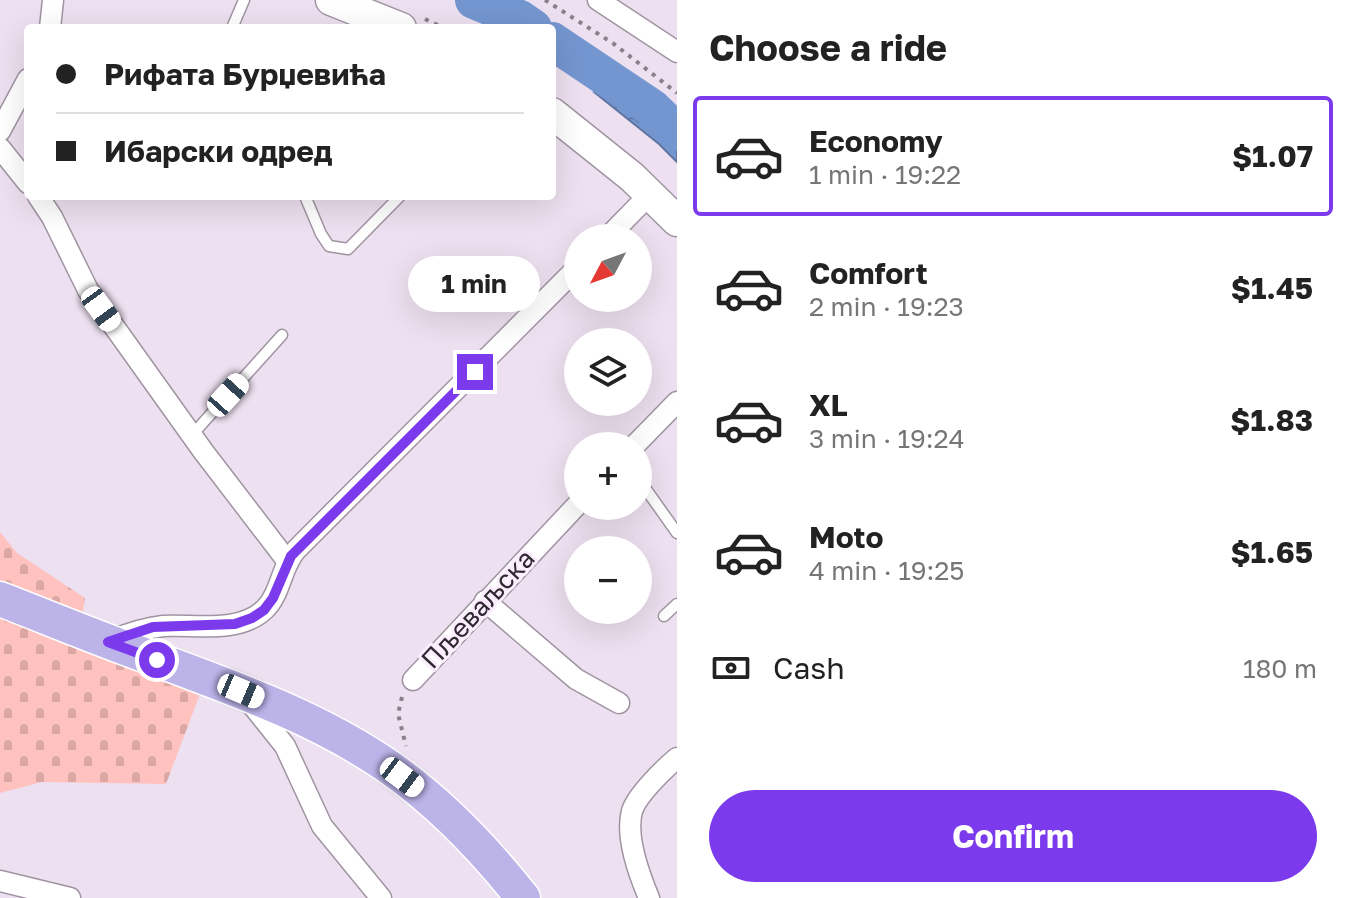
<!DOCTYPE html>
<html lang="en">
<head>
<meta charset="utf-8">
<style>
  :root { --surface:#fff; --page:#f2f2f2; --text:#222; --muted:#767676; --line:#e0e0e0; --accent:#7c3aed }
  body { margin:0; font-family:"Golos Text",sans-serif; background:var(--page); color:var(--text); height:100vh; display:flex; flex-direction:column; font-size:30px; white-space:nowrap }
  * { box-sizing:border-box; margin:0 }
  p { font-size:26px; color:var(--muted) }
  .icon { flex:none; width:44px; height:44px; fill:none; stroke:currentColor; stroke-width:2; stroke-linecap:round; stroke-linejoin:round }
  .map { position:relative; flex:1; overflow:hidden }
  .panel { display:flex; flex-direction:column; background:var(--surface); width:672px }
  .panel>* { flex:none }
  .top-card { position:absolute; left:24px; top:24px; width:532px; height:176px; border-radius:8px; box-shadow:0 8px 32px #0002; display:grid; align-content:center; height:176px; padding:0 32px; background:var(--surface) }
  .needle { width:52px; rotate:229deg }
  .tools { position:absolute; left:564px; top:224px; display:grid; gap:16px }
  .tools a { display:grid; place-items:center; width:88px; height:88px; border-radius:50%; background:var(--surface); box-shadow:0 8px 32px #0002; font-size:40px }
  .end { position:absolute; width:36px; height:36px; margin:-18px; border:10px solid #7c3aed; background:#fff; box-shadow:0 0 0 4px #fff }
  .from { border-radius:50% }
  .bubble { position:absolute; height:56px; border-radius:28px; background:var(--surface); box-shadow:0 8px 32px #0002; font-size:26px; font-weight:700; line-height:56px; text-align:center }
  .car { position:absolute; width:24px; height:48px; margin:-24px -12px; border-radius:10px; box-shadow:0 0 6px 2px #0007; background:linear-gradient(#fff 24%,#345 0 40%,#fff 0 76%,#345 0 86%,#fff 0) }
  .top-card b { display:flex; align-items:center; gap:28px; height:76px; font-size:30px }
  .top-card b+b { border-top:2px solid var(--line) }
  .top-card i { width:20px; height:20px; background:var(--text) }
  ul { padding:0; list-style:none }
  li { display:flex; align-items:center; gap:24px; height:120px; margin:0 16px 12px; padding:0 16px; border:4px solid transparent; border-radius:8px }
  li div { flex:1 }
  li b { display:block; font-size:30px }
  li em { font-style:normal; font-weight:700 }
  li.on { border-color:var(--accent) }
  li>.icon { width:72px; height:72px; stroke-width:1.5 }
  h2 { padding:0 32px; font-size:36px; line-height:96px }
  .pay { display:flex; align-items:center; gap:20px; height:88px; padding:0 32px; font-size:30px }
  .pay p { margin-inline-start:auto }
  .primary-button { display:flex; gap:16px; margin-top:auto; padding:16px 32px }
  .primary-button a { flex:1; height:92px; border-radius:48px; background:var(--accent); color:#fff; font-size:32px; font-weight:700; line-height:92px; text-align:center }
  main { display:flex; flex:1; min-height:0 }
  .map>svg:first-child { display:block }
  .cemetery { fill:url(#cemetery-stones) }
  .water { fill:url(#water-ripples); stroke:#5f75a0; stroke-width:2 }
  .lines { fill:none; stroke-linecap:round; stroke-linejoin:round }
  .river { stroke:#7496d0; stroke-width:38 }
  .lane-casing { stroke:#a094a2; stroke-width:13 }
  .street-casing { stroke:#a094a2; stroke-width:23 }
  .secondary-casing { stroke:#a094a2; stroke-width:33 }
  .primary-casing { stroke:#fff; stroke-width:37 }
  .path { stroke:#89808a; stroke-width:4; stroke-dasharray:4 6; stroke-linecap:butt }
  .lane { stroke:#fff; stroke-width:10 }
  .street { stroke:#fff; stroke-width:20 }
  .secondary { stroke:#fff; stroke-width:30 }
  .primary { stroke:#bcb3e9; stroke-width:34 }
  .route { stroke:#7c3aed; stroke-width:10 }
  .labels { text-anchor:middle; stroke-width:6; stroke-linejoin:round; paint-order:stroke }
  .street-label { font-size:26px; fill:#2e292f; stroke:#fbedfd }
</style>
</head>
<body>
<main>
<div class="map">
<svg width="677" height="898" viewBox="0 0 677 898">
  <defs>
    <pattern id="cemetery-stones" width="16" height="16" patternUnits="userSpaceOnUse" patternTransform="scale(2)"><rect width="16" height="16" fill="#ffc2bf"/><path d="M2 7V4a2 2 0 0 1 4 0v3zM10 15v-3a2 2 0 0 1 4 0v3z" fill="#dba7a4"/></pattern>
    <pattern id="water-ripples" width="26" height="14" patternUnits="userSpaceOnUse" patternTransform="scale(2)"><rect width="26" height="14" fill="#7496d0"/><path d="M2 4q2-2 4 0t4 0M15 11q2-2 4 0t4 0" fill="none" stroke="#607aa9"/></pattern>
  </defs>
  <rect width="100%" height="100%" fill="#ede0f0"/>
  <path class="cemetery" d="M0,532l17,21 68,45 -5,32 126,48 -40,106 -124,-2 -42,11z"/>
  <path class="water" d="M618,72l59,49v41l-18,-18 -65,-52z"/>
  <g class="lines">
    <g class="river">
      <path d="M474,0l46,19 13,9"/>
      <path d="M552,41l100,67 25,24"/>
    </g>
    <defs>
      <g id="lane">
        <path d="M232,28l12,-28"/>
        <path d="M305,196l16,38 8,12 19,3 52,-53"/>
        <path d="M192,435l90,-100"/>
        <path d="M638,478l39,55"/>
        <path d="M664,616l13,-12"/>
      </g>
      <g id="street">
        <path d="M598,0l79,52"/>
        <path d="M50,28l3,-28"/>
        <path d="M0,131l28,-52"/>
        <path d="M0,148l28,35"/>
        <path d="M38,196l14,21 36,73 115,161 85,111"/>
        <path d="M607,238l43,-44"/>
        <path d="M634,446l43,-44"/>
        <path d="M485,601l91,78 43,24"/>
        <path d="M110,641c17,-7 34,-13 53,-15 32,-2 76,8 102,-17 16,-16 16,-42 31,-59l282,-283"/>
        <path d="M413,680l165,-176"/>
        <path d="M249,701l36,45 37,80 59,72"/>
        <path d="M0,881l70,17"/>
        <path d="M649,898c-10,-24 -24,-61 -17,-87 5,-16 32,-42 45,-53"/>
      </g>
      <g id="secondary">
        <path d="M331,0l70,28"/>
        <path d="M552,113l80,64 45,44"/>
      </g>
      <path id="primary" d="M0,599c49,19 97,39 147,57 83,31 168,60 242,111 50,35 96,83 134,131"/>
    </defs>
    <use href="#lane" class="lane-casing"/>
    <use href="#street" class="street-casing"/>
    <use href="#secondary" class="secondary-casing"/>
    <use href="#primary" class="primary-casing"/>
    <g class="path">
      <path d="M545,0l69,44 63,49"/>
      <path d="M425,19l19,9"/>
      <path d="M402,697l-4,17 8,32"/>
    </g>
    <use href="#lane" class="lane"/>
    <use href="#street" class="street"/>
    <use href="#secondary" class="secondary"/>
    <use href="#primary" class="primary"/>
  </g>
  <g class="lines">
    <path class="route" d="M157,660l-49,-18 45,-15 82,-3 17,-6 12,-8 9,-12 18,-42 184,-184"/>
  </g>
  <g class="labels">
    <g class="street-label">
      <text transform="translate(478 609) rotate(-47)" y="9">Пљеваљска</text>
    </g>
  </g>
</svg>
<div class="tools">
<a><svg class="needle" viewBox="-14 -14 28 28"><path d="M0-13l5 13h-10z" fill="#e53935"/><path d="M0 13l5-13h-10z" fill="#767676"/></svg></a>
<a><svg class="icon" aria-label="layers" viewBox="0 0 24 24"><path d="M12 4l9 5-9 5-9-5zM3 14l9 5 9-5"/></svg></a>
<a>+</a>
<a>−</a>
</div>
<i class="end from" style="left:157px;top:660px"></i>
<i class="end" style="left:475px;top:372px"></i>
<div class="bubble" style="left:408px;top:256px;width:132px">1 min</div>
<i class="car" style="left:101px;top:309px;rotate:144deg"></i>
<i class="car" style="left:228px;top:395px;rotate:42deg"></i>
<i class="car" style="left:241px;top:691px;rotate:113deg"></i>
<i class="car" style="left:402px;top:777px;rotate:127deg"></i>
<div class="top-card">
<b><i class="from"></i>Рифата Бурџевића</b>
<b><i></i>Ибарски одред</b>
</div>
</div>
<section class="panel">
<h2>Choose a ride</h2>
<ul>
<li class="on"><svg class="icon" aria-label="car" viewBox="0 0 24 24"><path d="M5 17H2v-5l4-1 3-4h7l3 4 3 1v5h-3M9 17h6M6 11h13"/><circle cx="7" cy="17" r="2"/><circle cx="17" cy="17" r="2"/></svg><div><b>Economy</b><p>1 min · 19:22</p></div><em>$1.07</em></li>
<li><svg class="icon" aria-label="car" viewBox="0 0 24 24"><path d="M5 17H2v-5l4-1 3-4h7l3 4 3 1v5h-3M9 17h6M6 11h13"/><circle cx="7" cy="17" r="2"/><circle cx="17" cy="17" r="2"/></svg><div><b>Comfort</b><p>2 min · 19:23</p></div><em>$1.45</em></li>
<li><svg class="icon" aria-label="car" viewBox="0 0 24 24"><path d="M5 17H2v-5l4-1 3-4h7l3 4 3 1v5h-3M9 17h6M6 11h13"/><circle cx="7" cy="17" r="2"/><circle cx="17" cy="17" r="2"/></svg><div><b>XL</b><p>3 min · 19:24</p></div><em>$1.83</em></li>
<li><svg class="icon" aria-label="car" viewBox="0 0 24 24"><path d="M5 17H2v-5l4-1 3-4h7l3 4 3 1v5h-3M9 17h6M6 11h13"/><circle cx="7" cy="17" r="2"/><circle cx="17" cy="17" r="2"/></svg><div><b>Moto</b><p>4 min · 19:25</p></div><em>$1.65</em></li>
</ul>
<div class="pay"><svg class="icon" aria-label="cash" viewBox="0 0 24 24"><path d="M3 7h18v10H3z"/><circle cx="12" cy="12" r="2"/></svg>Cash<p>180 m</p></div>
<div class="primary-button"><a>Confirm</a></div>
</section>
</main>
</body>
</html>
